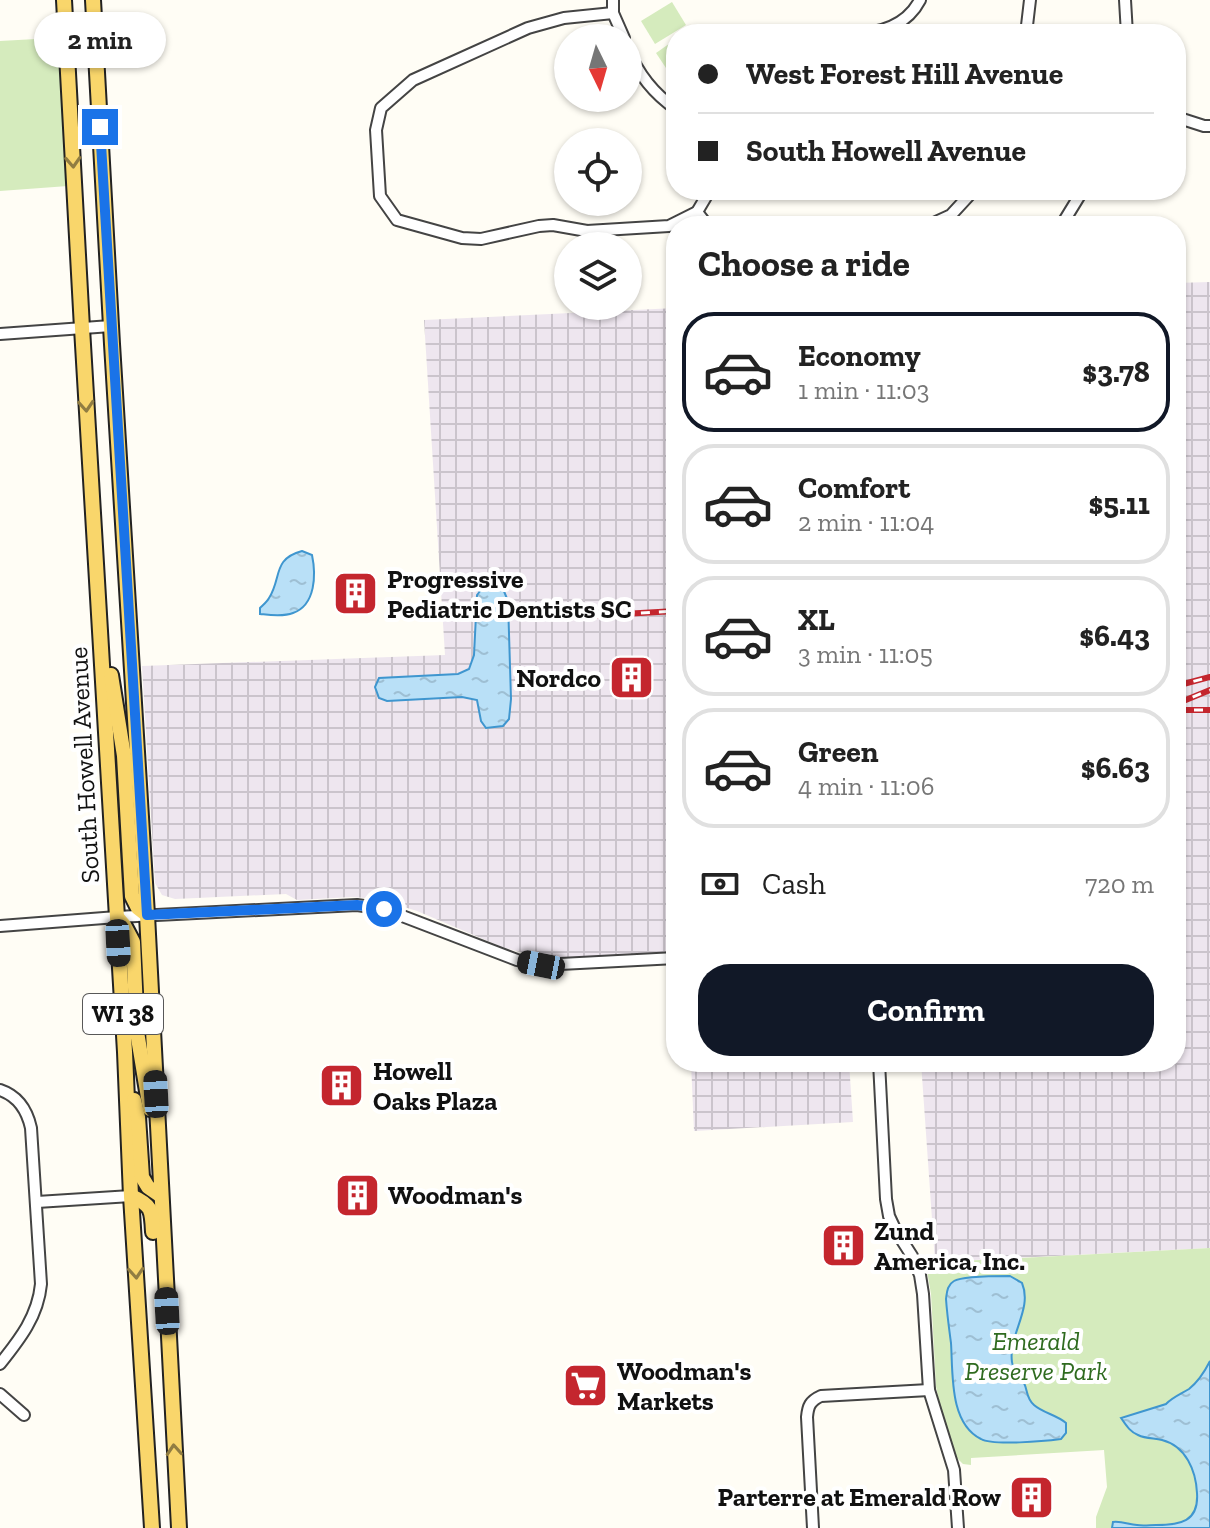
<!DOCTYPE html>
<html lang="en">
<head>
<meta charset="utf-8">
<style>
  :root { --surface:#fff; --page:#f6f6f6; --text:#222; --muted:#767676; --line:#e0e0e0; --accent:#111827 }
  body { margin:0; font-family:"Zilla Slab",serif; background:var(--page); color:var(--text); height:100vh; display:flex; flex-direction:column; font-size:30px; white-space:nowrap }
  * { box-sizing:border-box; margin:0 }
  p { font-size:26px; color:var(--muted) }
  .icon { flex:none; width:44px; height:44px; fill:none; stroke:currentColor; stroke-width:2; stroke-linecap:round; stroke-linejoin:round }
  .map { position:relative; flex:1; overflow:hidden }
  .panel { position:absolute; left:666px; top:216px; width:520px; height:856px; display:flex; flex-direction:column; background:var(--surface); border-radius:32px; box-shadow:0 2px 6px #0004 }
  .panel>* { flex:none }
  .hud { position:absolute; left:666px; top:24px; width:520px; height:176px; border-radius:32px; box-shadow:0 2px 6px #0004; display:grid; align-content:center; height:176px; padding:0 32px; background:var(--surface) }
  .needle { width:52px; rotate:175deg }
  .fabs { position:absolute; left:554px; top:24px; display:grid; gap:16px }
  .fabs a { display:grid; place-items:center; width:88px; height:88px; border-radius:50%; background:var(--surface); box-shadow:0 2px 6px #0004; font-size:40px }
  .end { position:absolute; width:36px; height:36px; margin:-18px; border:10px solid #1a73e8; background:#fff; box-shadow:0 0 0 4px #fff }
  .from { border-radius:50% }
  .bubble { position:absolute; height:56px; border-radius:28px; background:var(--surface); box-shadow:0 2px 6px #0004; font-size:26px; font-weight:800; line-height:56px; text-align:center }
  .car { position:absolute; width:24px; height:48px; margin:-24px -12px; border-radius:10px; box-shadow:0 0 6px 2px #0007; background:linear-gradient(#222 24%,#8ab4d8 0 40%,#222 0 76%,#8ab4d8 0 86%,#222 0) }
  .hud b { display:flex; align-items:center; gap:28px; height:76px; font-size:30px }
  .hud b+b { border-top:2px solid var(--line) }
  .hud i { width:20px; height:20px; background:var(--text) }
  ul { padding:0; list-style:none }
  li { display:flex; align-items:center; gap:24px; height:120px; margin:0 16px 12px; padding:0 16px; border:4px solid var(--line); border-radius:32px }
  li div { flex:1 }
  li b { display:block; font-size:30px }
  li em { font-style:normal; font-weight:800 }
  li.on { border-color:var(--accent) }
  li>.icon { width:72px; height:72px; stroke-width:1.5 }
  h2 { padding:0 32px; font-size:36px; line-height:96px }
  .pay { display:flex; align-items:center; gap:20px; height:88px; padding:0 32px; font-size:30px }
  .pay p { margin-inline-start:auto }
  .cta { display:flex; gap:16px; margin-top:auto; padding:16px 32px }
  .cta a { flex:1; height:92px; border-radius:32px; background:var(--accent); color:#fff; font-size:32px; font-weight:800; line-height:92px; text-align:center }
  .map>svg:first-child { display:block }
  .industrial { fill:url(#industrial-grid) }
  .park { fill:#d5ebbd }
  .water { fill:url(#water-ripples); stroke:#3f96cf; stroke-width:2 }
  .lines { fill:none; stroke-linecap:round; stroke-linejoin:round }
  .minor-casing { stroke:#444; stroke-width:14 }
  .major-casing { stroke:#222; stroke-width:18 }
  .minor { stroke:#fff; stroke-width:10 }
  .major { stroke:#f9d66b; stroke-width:14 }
  .rail-casing { stroke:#c4262e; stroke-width:6 }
  .rail { stroke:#fff; stroke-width:3; stroke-dasharray:9; stroke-linecap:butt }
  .oneway { stroke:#917d42 }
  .route { stroke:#1a73e8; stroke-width:10 }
  .labels { text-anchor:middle; stroke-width:8; stroke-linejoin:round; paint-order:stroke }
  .shield { fill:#fff; stroke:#585858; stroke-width:2 }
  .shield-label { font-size:24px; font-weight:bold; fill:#111 }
  .poi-label { font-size:26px; font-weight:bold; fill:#111; stroke:#fff; text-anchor:start }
  .street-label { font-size:26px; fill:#111; stroke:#fff }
  .park-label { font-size:26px; font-style:italic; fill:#2f6b1f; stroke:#fff }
</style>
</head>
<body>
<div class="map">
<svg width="1210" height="1528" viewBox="0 0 1210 1528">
  <defs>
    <pattern id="industrial-grid" width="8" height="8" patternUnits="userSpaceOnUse" patternTransform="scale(2)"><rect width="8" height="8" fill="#eee6ef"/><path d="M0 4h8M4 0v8" fill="none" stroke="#cbc4cc"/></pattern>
    <pattern id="water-ripples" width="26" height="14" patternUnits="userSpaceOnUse" patternTransform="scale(2)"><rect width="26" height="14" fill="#b9e0f7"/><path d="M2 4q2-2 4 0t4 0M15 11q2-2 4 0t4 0" fill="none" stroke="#9ebfd3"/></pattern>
  </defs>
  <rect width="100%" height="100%" fill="#fffdf5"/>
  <g class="industrial">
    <path d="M1210,282v966l-275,14 -14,-200h255v-779z"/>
    <path d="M676,308v645l-99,5h-35l-40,-11 -85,-36 -39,-12 -26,-2 -55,3 -11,-6 -111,5 -13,-4 -7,-12 -13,-217 303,-11 -21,-335z"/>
    <path d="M691,1062h158l4,60 -159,9z"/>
  </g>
  <g class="park">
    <path d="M672,2l14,23 -31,19 -14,-23z"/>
    <path d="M54,38l6,5 8,143 -68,5v-150z"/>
    <path d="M676,39v44l-20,-30z"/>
    <path d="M1210,1248v280h-114v-11l11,-30 -3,-37 -133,8v7l-8,-1 -6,-6 -18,-56 -3,-16 -5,-92 -4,-23 -4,-8z"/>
  </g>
  <g class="water">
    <path d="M302,551l10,4c4,19 4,50 -19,58 -10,4 -23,2 -33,1v-6c3,-3 7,-6 9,-10 13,-20 3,-39 33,-47z"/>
    <path d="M501,584l7,17 3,98 -2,20 -6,7 -17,2 -5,-7 -4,-21 -15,-3 -75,4 -8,-3 -4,-11 4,-9 79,-4 11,-5 5,-14 3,-60 8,-10z"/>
    <path d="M1010,1276l12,7c11,26 -14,52 -10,79 1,9 9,12 12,21 4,8 2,15 10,22 9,8 23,10 32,18v10l-5,6c-15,2 -68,7 -80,0 -32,-16 -28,-66 -30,-96 -2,-15 -4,-29 -5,-44 1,-7 1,-14 8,-18 8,-5 44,-5 56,-5z"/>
    <path d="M1210,1361v167h-98l1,-6c8,-1 15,2 24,3 6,1 13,0 19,0 24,0 43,-3 41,-32 -1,-22 -11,-47 -35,-53 -8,-2 -16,-1 -24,-5 -8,-3 -12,-10 -17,-17l45,-14c7,-7 15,-10 23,-15 10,-8 16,-18 21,-28z"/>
  </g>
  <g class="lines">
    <defs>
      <g id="minor">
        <path d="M613,0v13l11,25"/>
        <path d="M1125,0l2,34"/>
        <path d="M613,13l-49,5 -36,10 -115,52 -32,28 -5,22 4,66 17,24 65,18 19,1 58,-13 14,-1 34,6 82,-5 28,-14 13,-22"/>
        <path d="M850,34c28,0 56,-7 70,-34"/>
        <path d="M1026,34l4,-34"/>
        <path d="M628,49c10,25 26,45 48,60"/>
        <path d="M1176,117l28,9h6"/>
        <path d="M697,212l11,14"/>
        <path d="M927,226l24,-11 23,-25"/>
        <path d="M1061,226l22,-36"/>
        <path d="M0,334l111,-8"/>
        <path d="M0,926l117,-9 240,-12 27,4 133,51 24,5 135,-7"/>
        <path d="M879,1062l7,137 3,17 7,15 16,25 8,19 3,19 6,96 25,80 4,58"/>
        <path d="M0,1090c18,6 27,20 31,38l10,156c-3,32 -21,55 -41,80"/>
        <path d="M37,1202l94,-6"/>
        <path d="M0,1394l24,21"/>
        <path d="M813,1528l-6,-111c1,-11 3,-16 14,-21l108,-6"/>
      </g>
      <g id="major">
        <path d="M64,0l18,328 43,724 6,144 21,332"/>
        <path d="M93,0l19,344 35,571 32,613"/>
        <path d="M111,675l13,81 8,140 6,12 9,7"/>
        <path d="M117,917l7,8 9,17 4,90 13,77"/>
        <path d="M134,1100l4,17 4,60 6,10 13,9"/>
        <path d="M131,1196c21,9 21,14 22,36"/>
      </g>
    </defs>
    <use href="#minor" class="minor-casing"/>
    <use href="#major" class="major-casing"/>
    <use href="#minor" class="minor"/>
    <use href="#major" class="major"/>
    <defs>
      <g id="rail">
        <path d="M587,616l89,-5"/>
        <path d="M1176,686l34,-9"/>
        <path d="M1176,704l34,-14"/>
        <path d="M1176,710h34"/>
      </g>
    </defs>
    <use href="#rail" class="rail-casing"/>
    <use href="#rail" class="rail"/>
  </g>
  <defs><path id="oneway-chevron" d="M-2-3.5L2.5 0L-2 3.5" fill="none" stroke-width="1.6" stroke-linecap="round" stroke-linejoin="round" transform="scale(2)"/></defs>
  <g class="oneway">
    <use href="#oneway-chevron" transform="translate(73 162) rotate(87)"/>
    <use href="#oneway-chevron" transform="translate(86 406) rotate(86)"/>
    <use href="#oneway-chevron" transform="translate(136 1273) rotate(86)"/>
    <use href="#oneway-chevron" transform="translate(174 1450) rotate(-94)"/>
  </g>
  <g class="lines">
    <path class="route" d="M100,127l47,788 210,-10 27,4"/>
  </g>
  <defs>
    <symbol id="building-square" viewBox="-11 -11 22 22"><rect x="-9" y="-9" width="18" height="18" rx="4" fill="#c4262e" stroke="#fff"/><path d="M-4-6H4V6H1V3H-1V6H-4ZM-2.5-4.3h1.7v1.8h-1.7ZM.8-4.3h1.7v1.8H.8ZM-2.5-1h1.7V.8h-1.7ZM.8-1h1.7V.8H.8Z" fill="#fff"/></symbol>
    <symbol id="supermarket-square" viewBox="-11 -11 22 22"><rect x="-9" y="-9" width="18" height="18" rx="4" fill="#c4262e" stroke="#fff"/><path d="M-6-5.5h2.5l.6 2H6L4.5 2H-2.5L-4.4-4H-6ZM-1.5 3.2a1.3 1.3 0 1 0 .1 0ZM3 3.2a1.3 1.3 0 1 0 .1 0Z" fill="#fff"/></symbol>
  </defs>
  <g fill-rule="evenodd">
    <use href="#building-square" x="330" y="568" width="51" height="51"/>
    <use href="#building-square" x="606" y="652" width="51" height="51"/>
    <use href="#building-square" x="316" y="1060" width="51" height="51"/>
    <use href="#building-square" x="332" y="1170" width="51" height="51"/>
    <use href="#building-square" x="818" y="1220" width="51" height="51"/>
    <use href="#supermarket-square" x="560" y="1360" width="51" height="51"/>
    <use href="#building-square" x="1006" y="1472" width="51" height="51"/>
  </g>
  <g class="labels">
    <rect class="shield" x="83" y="994" width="80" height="40" rx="6"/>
    <g class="shield-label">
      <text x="123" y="1022">WI 38</text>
    </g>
    <g class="poi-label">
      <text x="387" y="588">Progressive<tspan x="387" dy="30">Pediatric Dentists SC</tspan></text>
      <text x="601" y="687" text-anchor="end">Nordco</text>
      <text x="373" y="1080">Howell<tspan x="373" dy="30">Oaks Plaza</tspan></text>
      <text x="388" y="1204">Woodman's</text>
      <text x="874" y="1240">Zund<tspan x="874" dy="30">America, Inc.</tspan></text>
      <text x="617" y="1380">Woodman's<tspan x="617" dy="30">Markets</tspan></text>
      <text x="1001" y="1506" text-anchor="end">Parterre at Emerald Row</text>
    </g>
    <g class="street-label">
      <text transform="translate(84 765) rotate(-93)" y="9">South Howell Avenue</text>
    </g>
    <g class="park-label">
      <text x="1036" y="1350">Emerald<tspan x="1036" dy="30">Preserve Park</tspan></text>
    </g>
  </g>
</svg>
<div class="fabs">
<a><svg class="needle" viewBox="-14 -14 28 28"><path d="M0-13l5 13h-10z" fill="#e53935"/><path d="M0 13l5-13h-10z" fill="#767676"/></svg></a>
<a><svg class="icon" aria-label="locate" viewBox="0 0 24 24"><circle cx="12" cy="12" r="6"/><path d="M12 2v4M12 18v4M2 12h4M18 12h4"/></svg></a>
<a><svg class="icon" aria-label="layers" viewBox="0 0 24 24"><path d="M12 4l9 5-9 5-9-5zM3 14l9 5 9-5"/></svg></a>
</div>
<i class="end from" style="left:384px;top:909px"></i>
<i class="end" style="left:100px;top:127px"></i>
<div class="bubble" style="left:34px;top:12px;width:132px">2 min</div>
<i class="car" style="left:118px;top:943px;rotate:177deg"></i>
<i class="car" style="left:541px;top:965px;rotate:281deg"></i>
<i class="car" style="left:156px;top:1094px;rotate:357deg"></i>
<i class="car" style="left:167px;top:1311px;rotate:357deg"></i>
<div class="hud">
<b><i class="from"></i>West Forest Hill Avenue</b>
<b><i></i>South Howell Avenue</b>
</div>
<section class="panel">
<h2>Choose a ride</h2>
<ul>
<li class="on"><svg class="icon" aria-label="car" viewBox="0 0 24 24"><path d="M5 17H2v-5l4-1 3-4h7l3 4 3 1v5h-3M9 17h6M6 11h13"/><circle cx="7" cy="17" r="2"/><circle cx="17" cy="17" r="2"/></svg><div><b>Economy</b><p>1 min · 11:03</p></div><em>$3.78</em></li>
<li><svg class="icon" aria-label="car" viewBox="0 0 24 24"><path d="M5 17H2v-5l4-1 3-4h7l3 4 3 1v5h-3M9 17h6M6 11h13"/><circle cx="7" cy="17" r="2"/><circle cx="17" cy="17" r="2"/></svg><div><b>Comfort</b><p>2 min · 11:04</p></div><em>$5.11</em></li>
<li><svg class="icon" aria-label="car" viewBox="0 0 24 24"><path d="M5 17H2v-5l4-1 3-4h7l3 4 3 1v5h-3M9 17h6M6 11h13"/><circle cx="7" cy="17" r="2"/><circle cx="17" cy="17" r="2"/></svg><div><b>XL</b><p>3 min · 11:05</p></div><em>$6.43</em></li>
<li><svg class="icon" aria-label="car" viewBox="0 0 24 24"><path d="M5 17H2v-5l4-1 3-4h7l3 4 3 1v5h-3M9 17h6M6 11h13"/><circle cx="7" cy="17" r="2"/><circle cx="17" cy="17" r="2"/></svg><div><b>Green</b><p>4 min · 11:06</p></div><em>$6.63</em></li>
</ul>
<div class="pay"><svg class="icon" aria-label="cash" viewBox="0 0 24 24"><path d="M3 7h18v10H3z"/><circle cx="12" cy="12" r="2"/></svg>Cash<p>720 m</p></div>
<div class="cta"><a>Confirm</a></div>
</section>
</div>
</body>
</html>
